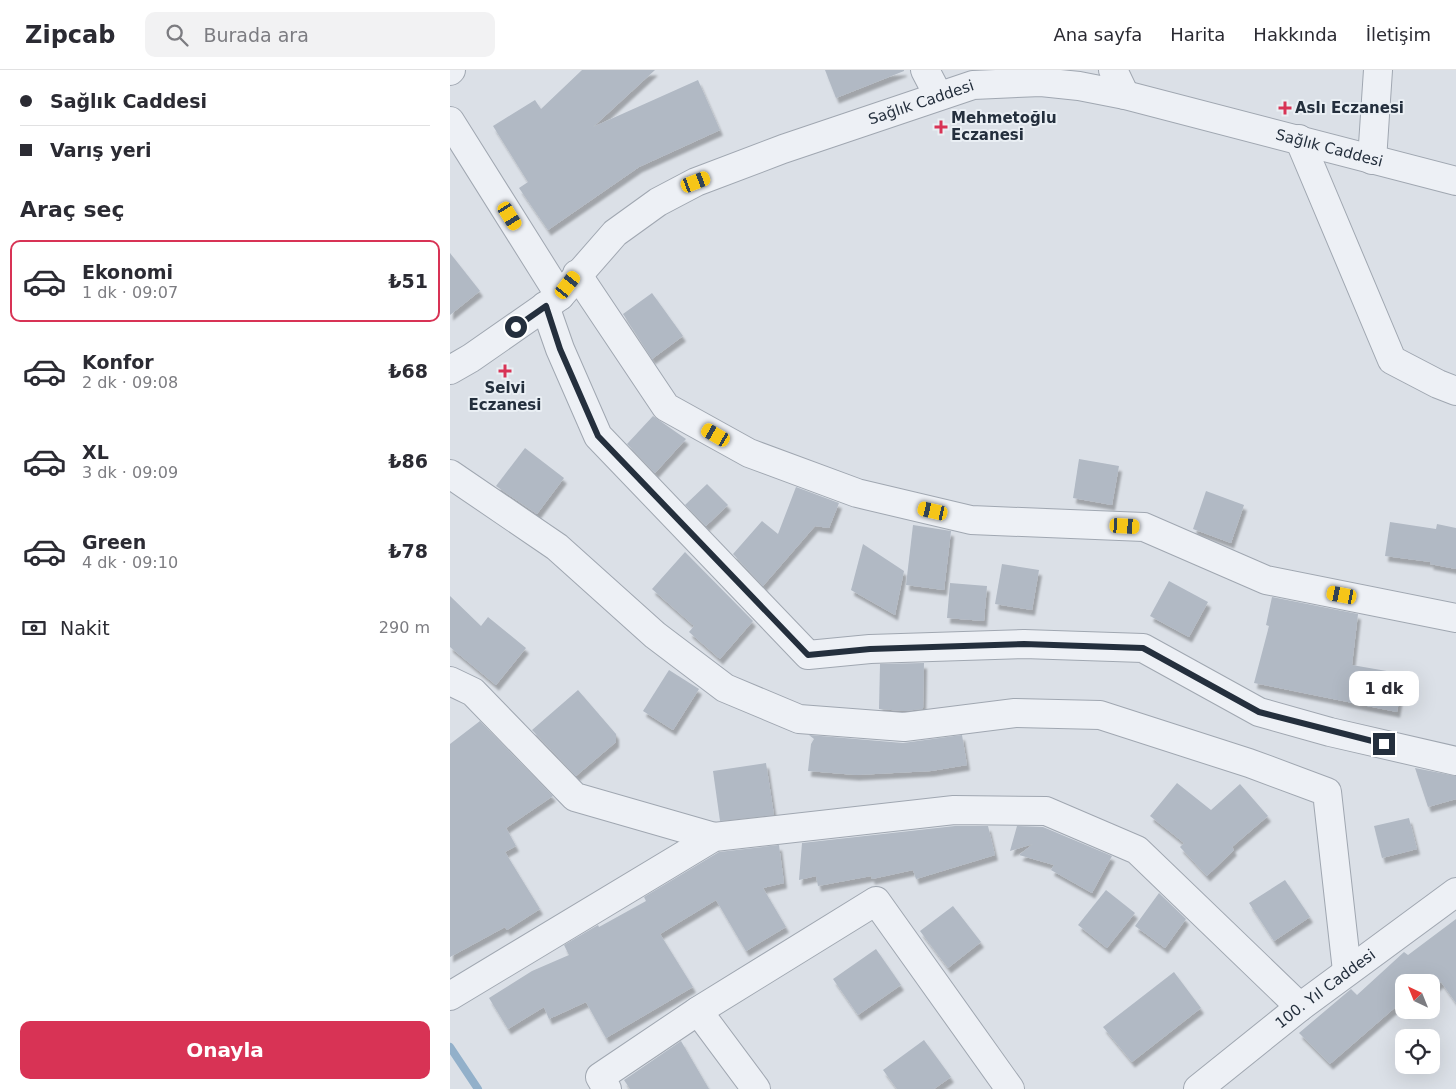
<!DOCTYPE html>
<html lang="tr">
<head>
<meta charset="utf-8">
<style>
  :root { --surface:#fff; --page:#f2f2f3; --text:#2b2b33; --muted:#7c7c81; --line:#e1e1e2; --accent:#d83355 }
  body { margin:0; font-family:"DejaVu Sans",sans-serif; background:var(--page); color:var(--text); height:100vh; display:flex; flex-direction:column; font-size:19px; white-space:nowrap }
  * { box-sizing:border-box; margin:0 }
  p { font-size:16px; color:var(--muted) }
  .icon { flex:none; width:28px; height:28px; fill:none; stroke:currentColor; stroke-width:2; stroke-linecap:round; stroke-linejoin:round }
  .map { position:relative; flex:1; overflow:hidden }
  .side { display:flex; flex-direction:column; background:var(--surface); width:450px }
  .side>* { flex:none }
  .top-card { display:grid; align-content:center; height:110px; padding:0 20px; background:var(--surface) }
  .needle { width:32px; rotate:317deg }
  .tools { position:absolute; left:945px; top:904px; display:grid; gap:10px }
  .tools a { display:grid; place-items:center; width:45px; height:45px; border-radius:10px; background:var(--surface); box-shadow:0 5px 20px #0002; font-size:25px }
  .end { position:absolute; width:22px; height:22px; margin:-11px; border:6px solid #242f3d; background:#fff; box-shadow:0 0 0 2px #fff }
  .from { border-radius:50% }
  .bubble { position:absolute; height:35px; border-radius:10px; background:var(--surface); box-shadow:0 5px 20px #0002; font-size:16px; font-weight:700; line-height:35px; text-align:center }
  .car { position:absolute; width:15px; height:30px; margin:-15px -8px; border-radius:6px; box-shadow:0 0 4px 1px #0007; background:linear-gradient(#f5c518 24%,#345 0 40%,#f5c518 0 76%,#345 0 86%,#f5c518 0) }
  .top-card b { display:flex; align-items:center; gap:18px; height:48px; font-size:19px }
  .top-card b+b { border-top:1px solid var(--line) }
  .top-card i { width:12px; height:12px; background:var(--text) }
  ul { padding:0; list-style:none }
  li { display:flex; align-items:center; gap:15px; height:82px; margin:0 10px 8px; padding:0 10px; border:2px solid transparent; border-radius:10px }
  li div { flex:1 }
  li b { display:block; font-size:19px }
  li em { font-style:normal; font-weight:700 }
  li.active { border-color:var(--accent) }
  li>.icon { width:45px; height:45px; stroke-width:1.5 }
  h2 { padding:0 20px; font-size:22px; line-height:60px }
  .pay { display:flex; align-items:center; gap:12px; height:55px; padding:0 20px; font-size:19px }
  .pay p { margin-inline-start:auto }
  .primary-button { display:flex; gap:10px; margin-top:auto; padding:10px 20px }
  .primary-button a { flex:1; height:58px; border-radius:10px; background:var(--accent); color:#fff; font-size:20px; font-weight:700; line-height:58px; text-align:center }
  header { display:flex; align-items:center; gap:30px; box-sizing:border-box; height:70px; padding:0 25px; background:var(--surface); border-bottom:1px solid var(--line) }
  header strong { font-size:24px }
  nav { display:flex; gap:28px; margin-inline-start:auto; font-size:18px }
  .search { width:350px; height:45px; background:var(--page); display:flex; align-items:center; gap:12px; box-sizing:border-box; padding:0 18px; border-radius:10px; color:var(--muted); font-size:19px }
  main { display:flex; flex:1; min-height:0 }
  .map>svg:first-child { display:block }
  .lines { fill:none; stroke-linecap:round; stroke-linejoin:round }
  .stream { stroke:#92b0ca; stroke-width:8 }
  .building { fill:#b1b9c4; filter:url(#shadow) }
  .minor-casing { stroke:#a0a7b1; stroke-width:30 }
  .tertiary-casing { stroke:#a0a7b1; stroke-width:30 }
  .minor { stroke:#edf0f5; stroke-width:28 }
  .tertiary { stroke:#edf0f5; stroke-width:28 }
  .route { stroke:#242f3d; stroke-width:6 }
  .poi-dot { fill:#d83355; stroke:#eaeff4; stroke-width:2 }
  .labels { text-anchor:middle; stroke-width:4; stroke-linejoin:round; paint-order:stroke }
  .street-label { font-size:15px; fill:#242f3d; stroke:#eaeff4 }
  .poi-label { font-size:15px; font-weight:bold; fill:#242f3d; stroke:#eaeff4; text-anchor:start }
</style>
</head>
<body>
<header>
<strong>Zipcab</strong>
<div class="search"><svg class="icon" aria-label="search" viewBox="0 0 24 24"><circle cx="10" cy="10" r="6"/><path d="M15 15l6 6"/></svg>Burada ara</div>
<nav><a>Ana sayfa</a><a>Harita</a><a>Hakkında</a><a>İletişim</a></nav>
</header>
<main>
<section class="side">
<div class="top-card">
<b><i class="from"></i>Sağlık Caddesi</b>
<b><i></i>Varış yeri</b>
</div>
<h2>Araç seç</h2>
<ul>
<li class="active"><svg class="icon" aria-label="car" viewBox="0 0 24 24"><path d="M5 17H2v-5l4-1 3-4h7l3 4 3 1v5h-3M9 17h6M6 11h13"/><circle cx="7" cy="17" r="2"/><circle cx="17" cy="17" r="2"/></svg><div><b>Ekonomi</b><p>1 dk · 09:07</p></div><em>₺51</em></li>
<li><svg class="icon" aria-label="car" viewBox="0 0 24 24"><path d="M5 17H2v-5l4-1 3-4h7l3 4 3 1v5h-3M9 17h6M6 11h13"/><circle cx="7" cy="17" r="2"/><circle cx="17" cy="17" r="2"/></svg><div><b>Konfor</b><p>2 dk · 09:08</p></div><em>₺68</em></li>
<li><svg class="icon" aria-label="car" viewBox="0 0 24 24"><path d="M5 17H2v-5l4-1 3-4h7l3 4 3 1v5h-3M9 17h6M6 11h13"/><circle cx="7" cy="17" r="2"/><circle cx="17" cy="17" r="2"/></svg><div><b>XL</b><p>3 dk · 09:09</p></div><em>₺86</em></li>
<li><svg class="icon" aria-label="car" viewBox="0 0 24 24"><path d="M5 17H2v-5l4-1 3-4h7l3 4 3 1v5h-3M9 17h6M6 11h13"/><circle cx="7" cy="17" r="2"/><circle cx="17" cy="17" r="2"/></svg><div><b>Green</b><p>4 dk · 09:10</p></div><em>₺78</em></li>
</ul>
<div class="pay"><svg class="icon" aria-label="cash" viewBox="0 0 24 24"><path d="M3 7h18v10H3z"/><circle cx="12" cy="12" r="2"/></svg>Nakit<p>290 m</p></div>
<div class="primary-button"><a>Onayla</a></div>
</section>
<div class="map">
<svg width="1006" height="1019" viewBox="0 0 1006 1019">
  <defs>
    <filter id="shadow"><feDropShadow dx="3" dy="5.5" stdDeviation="1" flood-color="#0004"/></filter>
  </defs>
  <rect width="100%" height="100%" fill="#dbe0e7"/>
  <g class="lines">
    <path class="stream" d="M0,977l28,42"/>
  </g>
  <g class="building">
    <path d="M132,0h73l-62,57 105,-47 22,50 -81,37 -91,63 -29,-42 9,-6 -35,-56 42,-26 6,9z"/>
    <path d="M375,0h79v1l-68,27z"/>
    <path d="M0,183l30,38 -30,24z"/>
    <path d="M202,223l31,43 -31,23 -29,-45z"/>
    <path d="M203,346l33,23 -31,34 -28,-29z"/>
    <path d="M75,378l39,30 -27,36 -41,-28z"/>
    <path d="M629,389l40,7 -7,39 -39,-7z"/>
    <path d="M257,414l21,21 -22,21 -21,-21z"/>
    <path d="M346,417l43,16 -10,25 -14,-2 -52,60 -30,-32 29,-33 16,13z"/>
    <path d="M756,421l38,14 -13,38 -38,-14z"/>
    <path d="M940,452l46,7 1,-5 19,4v41l-26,-5 1,-2 -46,-6z"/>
    <path d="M463,455l38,6 -7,59 -38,-5z"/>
    <path d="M413,474l41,27 -9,44 -44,-25z"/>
    <path d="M235,482l68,69 -33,38 -31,-27 5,-6 -42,-37z"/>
    <path d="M552,494l37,6 -7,40 -37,-6z"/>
    <path d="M719,511l39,21 -19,35 -39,-21z"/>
    <path d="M500,513l37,3 -3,35 -37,-3z"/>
    <path d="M0,526l31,30 7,-9 38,31 -30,37 -46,-38z"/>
    <path d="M822,527l86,17 -6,51 52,9 -7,38 -143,-29 15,-57 -3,-1z"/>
    <path d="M474,593l-1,46 -19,2 -25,-2 1,-45z"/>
    <path d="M219,600l30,19 -26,41 -30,-19z"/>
    <path d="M128,620l38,44v8l-40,34 -44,-46z"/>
    <path d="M30,651l73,75 -47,32 10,18 -11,6 35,57 -33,21 -2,-3 -55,30v-213z"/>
    <path d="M359,665l94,8 59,-8 5,30 -36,6 -75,4 -48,-4 3,-27 3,-5z"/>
    <path d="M316,693l8,52 -54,6 -7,-50z"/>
    <path d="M965,698l41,8v23l-28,8z"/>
    <path d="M727,713l34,27 29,-26 28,32 -36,31 2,3 -27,26 -27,-29 4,-4 -34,-27z"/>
    <path d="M959,748l8,31 -35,9 -8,-32z"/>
    <path d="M505,756h33l7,29 -79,24 -3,-9 -41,9 -1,-3 -53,10 -2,-10 -17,4 3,-37z"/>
    <path d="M567,756l26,1 69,29 -20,37 -41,-23 3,-5 -35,-10 14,-11 -23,7z"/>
    <path d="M329,775l5,38 -21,5 23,39 -40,24 -30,-51 -56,34 33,53 -87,51 -20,-36 -37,17 -5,-12 -36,22 -19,-31 43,-27 37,-16 -5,-10 34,-20 1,2 47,-26 -2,-4 75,-45z"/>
    <path d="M835,810l25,37 -36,24 -25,-38z"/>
    <path d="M656,820l29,23 -28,35 -29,-23z"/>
    <path d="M709,823l27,26 -21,29 -30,-22z"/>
    <path d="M503,836l28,36 -33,26 -28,-37z"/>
    <path d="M1006,849v84l-15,-21 -10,8v-8h-27v28h5l-3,3 -8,-8 -68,59 -31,-31 52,-44 6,6 47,-43 4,3z"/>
    <path d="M426,879l25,36 -43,30 -25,-36z"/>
    <path d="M724,902l27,36 -69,54 -29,-35z"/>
    <path d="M474,970l27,37 -17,12h-37l-14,-19z"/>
    <path d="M231,971l28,48h-79l-6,-9z"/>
  </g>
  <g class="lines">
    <defs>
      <g id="minor">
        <path d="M475,0l13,25"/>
        <path d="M663,0l12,25"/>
        <path d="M0,51l110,175"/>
        <path d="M849,69l93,221 46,24 18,7"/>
        <path d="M922,90l6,-90"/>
        <path d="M127,204l89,133 83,46 108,40 114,27 173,7 122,53 190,38"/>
        <path d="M95,236l15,43 38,87 210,219 62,-6 154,-5 119,4 116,64 71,20 126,29"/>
        <path d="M0,404l107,73 98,88 70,53 74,31 105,8 111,-14 85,2 149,48 78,29 20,179"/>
        <path d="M0,611l23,11 102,105 139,40"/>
        <path d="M0,926l264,-159 240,-27 92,1 91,39 163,157"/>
        <path d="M248,941l58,78"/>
        <path d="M157,1019l-7,-12 98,-66 178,-110 134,188"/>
      </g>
      <g id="tertiary">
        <path d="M0,1l1,-1"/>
        <path id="s1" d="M0,300l21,-12 89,-62 55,-63 43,-31 38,-20 87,-33 190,-64 68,-3 38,4 46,9 331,86"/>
        <path id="s2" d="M748,1019l102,-82 156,-115"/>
      </g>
    </defs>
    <use href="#minor" class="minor-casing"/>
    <use href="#tertiary" class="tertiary-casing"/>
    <use href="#minor" class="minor"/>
    <use href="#tertiary" class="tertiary"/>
  </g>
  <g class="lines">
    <path class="route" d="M66,257l30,-21 14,43 38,87 210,219 62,-6 154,-5 119,4 116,64 125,32"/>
  </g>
  <g class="poi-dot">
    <path d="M832.5 30.5h5v5h5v5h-5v5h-5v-5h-5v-5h5z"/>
    <path d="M488.5 49.5h5v5h5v5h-5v5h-5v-5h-5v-5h5z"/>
    <path d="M52.5 293.5h5v5h5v5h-5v5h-5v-5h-5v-5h5z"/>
  </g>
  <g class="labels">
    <g class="street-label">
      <text dy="5" stroke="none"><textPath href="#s1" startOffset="551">Sağlık Caddesi</textPath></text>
      <text dy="5" stroke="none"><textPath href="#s1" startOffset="970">Sağlık Caddesi</textPath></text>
      <text dy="5" stroke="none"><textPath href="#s2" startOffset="162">100. Yıl Caddesi</textPath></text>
    </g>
    <g class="poi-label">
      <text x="845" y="43">Aslı Eczanesi</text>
      <text x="501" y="53">Mehmetoğlu<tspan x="501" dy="17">Eczanesi</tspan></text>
      <text x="55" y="323" text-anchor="middle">Selvi<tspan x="55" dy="17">Eczanesi</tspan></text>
    </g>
  </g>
</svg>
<div class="tools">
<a><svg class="needle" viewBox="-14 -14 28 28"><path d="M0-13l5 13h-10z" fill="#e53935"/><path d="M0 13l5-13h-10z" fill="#7c7c81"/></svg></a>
<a><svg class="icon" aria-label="locate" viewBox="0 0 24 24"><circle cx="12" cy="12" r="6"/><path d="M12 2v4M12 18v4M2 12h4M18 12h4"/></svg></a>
</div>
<i class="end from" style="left:66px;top:257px"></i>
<i class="end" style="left:934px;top:674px"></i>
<div class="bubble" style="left:899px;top:601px;width:70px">1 dk</div>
<i class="car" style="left:246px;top:112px;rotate:69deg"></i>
<i class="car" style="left:60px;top:146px;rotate:148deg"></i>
<i class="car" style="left:118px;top:215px;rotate:38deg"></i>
<i class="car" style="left:266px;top:365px;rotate:300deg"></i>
<i class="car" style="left:483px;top:441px;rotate:283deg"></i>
<i class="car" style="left:675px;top:456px;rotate:93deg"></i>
<i class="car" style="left:892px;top:525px;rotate:281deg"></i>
</div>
</main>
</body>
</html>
